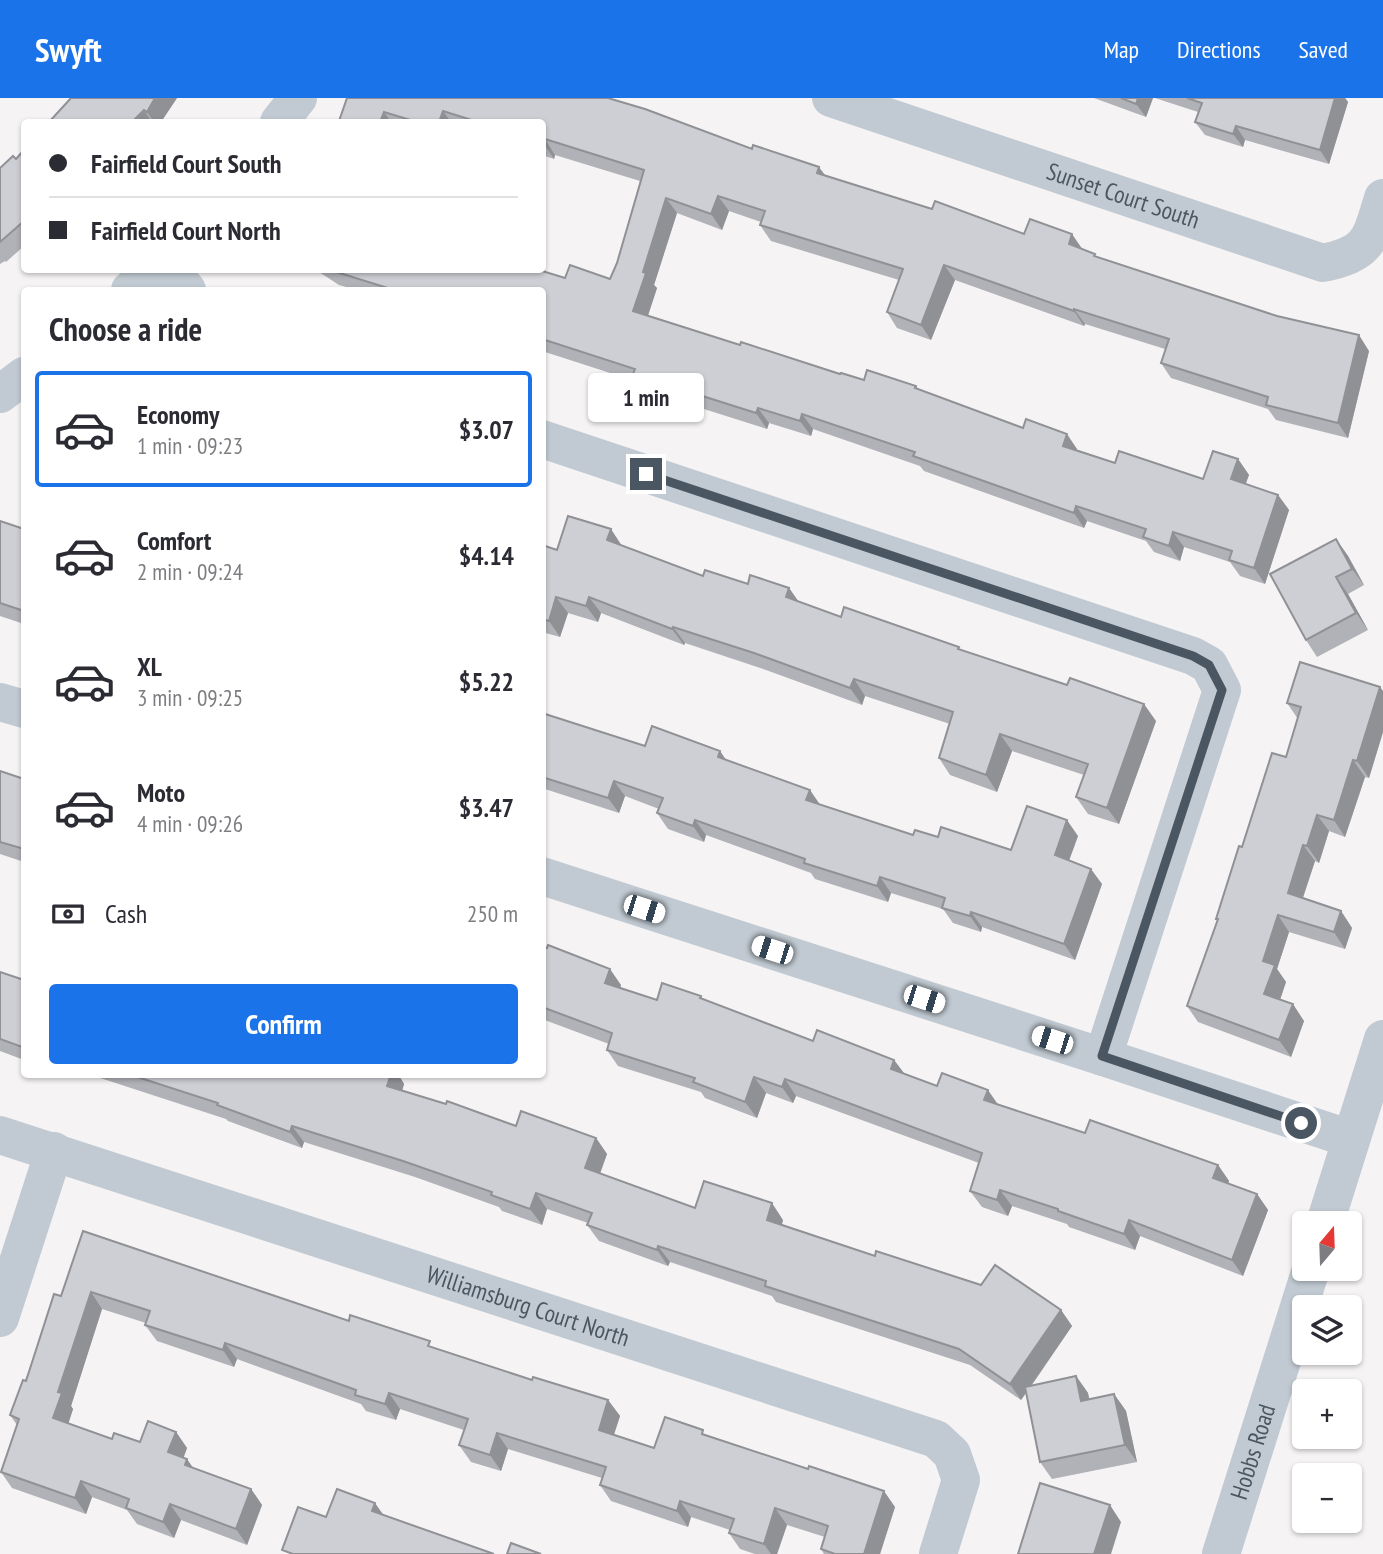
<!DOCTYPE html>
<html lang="en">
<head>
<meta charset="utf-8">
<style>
  :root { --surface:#fff; --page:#f2f2f3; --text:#2b2b33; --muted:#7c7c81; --line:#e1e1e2; --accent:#1a73e8 }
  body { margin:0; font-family:"PT Sans Narrow",sans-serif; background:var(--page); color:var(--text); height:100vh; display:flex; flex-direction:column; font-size:26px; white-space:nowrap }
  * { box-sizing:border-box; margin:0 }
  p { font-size:23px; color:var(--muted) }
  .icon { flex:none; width:38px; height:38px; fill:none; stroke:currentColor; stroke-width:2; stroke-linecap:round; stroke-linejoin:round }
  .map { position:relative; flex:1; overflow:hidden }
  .side { position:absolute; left:21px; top:189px; width:525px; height:791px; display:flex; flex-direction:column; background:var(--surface); border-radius:7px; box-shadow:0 2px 5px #0004 }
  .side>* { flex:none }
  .guide { position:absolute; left:21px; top:21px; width:525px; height:154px; border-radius:7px; box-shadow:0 2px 5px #0004; display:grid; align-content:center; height:154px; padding:0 28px; background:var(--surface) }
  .needle { width:46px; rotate:19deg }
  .fabs { position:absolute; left:1292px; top:1113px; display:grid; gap:14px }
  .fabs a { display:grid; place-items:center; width:70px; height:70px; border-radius:7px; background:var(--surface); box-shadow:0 2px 5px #0004; font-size:35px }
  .end { position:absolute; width:32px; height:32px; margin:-16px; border:9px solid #4a5661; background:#fff; box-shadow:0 0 0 4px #fff }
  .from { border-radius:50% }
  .bubble { position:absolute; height:49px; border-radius:7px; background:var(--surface); box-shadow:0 2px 5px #0004; font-size:23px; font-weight:700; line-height:49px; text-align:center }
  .car { position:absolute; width:21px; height:42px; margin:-21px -10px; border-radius:9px; box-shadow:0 0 5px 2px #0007; background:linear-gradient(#fff 24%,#345 0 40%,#fff 0 76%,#345 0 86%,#fff 0) }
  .guide b { display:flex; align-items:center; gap:24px; height:66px; font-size:26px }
  .guide b+b { border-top:2px solid var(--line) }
  .guide i { width:18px; height:18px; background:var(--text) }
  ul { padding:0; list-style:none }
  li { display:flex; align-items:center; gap:21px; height:116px; margin:0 14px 10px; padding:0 14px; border:4px solid transparent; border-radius:7px }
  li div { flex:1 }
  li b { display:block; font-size:26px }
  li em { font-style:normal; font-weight:700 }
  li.current { border-color:var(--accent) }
  li>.icon { width:63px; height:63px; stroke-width:1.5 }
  h2 { padding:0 28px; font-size:32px; line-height:84px }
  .pay { display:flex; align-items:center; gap:18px; height:77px; padding:0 28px; font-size:26px }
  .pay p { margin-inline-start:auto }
  .cta { display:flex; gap:14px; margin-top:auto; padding:14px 28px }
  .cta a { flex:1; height:80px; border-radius:7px; background:var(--accent); color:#fff; font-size:28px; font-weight:700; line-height:80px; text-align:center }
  header { display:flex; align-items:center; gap:42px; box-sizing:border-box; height:98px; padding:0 35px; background:var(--accent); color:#fff }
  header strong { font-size:33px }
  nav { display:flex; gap:38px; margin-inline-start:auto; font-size:24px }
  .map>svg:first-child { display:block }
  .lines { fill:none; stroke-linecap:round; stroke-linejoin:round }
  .minor { stroke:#c1cad2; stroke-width:38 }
  .wall { fill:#b0b2b7 }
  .shaded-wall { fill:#909195 }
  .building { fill:#cdcfd5; stroke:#909195; stroke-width:2 }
  .route { stroke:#4a5661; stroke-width:9 }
  .labels { text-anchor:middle; stroke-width:5; stroke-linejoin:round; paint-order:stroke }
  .street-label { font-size:24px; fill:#4a5661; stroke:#fff }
</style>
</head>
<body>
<header>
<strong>Swyft</strong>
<nav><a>Map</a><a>Directions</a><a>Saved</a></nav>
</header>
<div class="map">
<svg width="1383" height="1456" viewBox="0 0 1383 1456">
  <rect width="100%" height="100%" fill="#f5f3f3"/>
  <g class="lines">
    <g class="minor">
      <path id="s1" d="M831,0l492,165c47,-10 47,-23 60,-65"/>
      <path d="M279,24l19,-24"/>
      <path d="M171,172l16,20"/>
      <path d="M130,192l25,-20"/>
      <path d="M0,296l24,-18"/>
      <path d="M542,341l651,217 16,9 13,25 -119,367"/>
      <path d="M0,604l24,7"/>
      <path d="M542,778l561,181 248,82"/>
      <path id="s2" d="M0,1037l936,304 16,15 9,26 -23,74"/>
      <path d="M1325,1125l58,-184"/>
      <path d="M0,1220l54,-167"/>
      <path id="s3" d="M1221,1456l90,-285"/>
    </g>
  </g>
  <g class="wall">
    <path d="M71,0h106l-16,24h-112z"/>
    <path d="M347,0h261l218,78 106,33 150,40 15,8 272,94 -21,87 -72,-18 -8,-11 -97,-31 -10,-15 4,-14 -80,-25 -1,2 -129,-46 -24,60 -34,-12 -10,-16 12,-32 -128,-39 -11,-16 1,-3 -32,-11 -7,19 -45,-17 -23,72 3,3 -9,28 92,29 100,29 24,6 52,6 2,3 159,60v1l38,13 88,16 35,-20 11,16 -4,9 33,11 11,15 -24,74 -25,-8 -10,-14 -46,-15 -4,14 -26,-9 -8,-11 -59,-20 -3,7 -160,-57 -4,-5 -107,-37 -2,7 -42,-13 -2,6 -123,-39 -6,-8 -96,-31v-61h-184l-19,-5 -23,-15h223l26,8 45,1 7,-16 23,-82 -85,-26 -1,4 -12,-4v-33h-202l-1,-1z"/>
    <path d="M1094,0h59l-7,19z"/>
    <path d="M1155,0h190l3,4 -19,62 -84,-24 -2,7 -38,-12 -10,-13 3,-10z"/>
    <path d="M24,52v96l-18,16 -1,-1 -5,3v-96l16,-9z"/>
    <path d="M0,423l24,8v95l-24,-8z"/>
    <path d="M1336,441l12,17 16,29 -16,9 20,36 -51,27 -11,-17z"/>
    <path d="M542,447l15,5 65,-5 81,31 45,8 41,4 9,13 43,16 120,33 195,71 -37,103 -31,-10 -12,-17 8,-22 -72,-24 -15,41 -47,-17 -11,-17 11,-34 -85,-28 -3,9 -96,-35 -81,-27 -1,2 -83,-32 -3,9 -30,-9 -8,24 -18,-5z"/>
    <path d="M1380,589l3,4v41l-14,46 -4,-1 -20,60 -16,-6 -10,32 -4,-2 -12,37 38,13 11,17 -7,21 -56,-17 -12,37 9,13 -6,18 24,21 -13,36 -93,-35 -11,-16 31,-85 -2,-2 26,-72 44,-90 12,-38 -11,-16z"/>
    <path d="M542,613l2,3 101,32 81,14 94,45 93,30 25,2 73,13 67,-14 -9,25 33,23 -27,76 -93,-33 -1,5 -28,-9 -10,-14 -52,-16 -3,9 -73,-23 -4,-6 -105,-38 -2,7 -36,-13 -11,-16 2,-4 -34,-13 -6,17 -74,-24 -3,-3z"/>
    <path d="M0,673l24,8v83l-24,-8z"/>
    <path d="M542,849l79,38 -1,3 37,12 44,-4 2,4 110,41 81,19 10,13 33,13 148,47 133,32 11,16 -1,3 29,10 11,16 -25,66 -103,-40 -5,14 -66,-23 -2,-3 -55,-18 -4,10 -26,-9 -12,-16 9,-28 -183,-67 -3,7 -27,-10 -9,25 -52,-20 -4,-6 -83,-26 -11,-16 2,-6 -67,-25z"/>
    <path d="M0,874l24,8v80l-24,-9z"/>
    <path d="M88,976h310l6,10 -2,6 114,36 80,12 11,16 -7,20 95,34 88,12 -1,5 93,31 106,29 80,25 11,16 -40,59 44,-9 12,17 1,6 25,-5 12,17 11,51 -85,17 -12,-17 -14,-69 -5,7 -51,-35 -194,-63 -4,-6 -102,-34 -2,4 -69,-25 -12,-16 1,-2 -41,-14 -5,16 -40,-14 -3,-4 -84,-30 -111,-35 -2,6 -74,-27 -2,-2z"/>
    <path d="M83,1133l266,90 183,59 76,20 12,16 -6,19 40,13 53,-12 188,71 -15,47h-56l-3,-5 4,-12 -38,-12 -10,29h-22l-15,-5 -11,-16 1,-3 -39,-13 -3,10 -77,-26 -11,-16 2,-7 -94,-29 -7,22 -30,-9 -12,-17 5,-15 -64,-21 -4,11 -30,-9 -5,-7 -124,-45 -3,8 -77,-26 -12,-16 1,-2 -44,-14 -31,97 2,3 -5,15 44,15 28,3 36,-10 11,16 -4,9 10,11 58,21 11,16 -15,40 -66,-25 -7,18 -37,-14 -10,-14 -35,-13 -6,17 -74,-26 -11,-16 16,-47 -7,-10 51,-119z"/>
  </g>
  <g class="shaded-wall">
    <path d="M155,0h22l-16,24h-7l-7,-10z"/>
    <path d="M1138,0h15l-7,19 -10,-13z"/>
    <path d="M1335,0h10l3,4 -19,62 -9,-14z"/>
    <path d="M144,12l8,12h-20z"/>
    <path d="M443,13l8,11h-12z"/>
    <path d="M384,14l7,10h-11z"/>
    <path d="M1236,28l9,14 -2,7 -10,-13z"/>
    <path d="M545,41l10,16 -1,4 -11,-16z"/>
    <path d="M819,69l11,15 -13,-9z"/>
    <path d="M718,98l11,15 -7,19 -11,-16z"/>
    <path d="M666,100l11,15 -23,72 3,3 -13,39 -11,-16 10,-39z"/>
    <path d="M1072,136l11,16 -14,-6z"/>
    <path d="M944,167l11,15 -24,60 -10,-15z"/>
    <path d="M1074,211l11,15 -1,2 -10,-15z"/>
    <path d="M1359,237l10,16 -21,87 -10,-15z"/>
    <path d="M758,310l11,15 -2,6 -11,-16z"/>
    <path d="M802,316l11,15 -2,7 -11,-15z"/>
    <path d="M1067,336l10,15 -4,12 -10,-15z"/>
    <path d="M1238,361l11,16 -7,19 -11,-15z"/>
    <path d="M1278,397l11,15 -24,74 -11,-16z"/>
    <path d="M1076,408l11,15 -3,7 -10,-15z"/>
    <path d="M611,431l11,17 -15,-6z"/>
    <path d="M1173,434l11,15 -4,14 -11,-15z"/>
    <path d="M1336,441l12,17 16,29 -12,-16z"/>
    <path d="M1336,479l12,17 20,36 -12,-17z"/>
    <path d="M789,490l12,17 -15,-8z"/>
    <path d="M556,499l12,16 -8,24 -11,-16z"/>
    <path d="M589,499l12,16 -3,9 -12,-16z"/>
    <path d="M673,529l12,16 -1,2 -12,-16z"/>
    <path d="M854,581l11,17 -3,9 -12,-17z"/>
    <path d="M1380,589l3,4v41l-14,46 -12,-17z"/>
    <path d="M1144,606l12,17 -37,103 -12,-16z"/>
    <path d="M1000,636l12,17 -15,41 -11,-17z"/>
    <path d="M720,653l11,16 -13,-10z"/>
    <path d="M1353,662l12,17 -20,60 -11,-17z"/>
    <path d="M614,683l11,15 -6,17 -11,-15z"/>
    <path d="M810,692l11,16 -15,-6z"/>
    <path d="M1317,717l12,16 -10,32 -12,-17z"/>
    <path d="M695,722l11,15 -2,7 -11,-16z"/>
    <path d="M1067,722l11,16 -13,35 -10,-16z"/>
    <path d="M1303,747l12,16 -16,48 -11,-16z"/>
    <path d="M1091,771l11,15 -27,76 -11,-16z"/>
    <path d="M880,779l11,16 -3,9 -11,-16z"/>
    <path d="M1341,813l11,17 -7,21 -11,-17z"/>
    <path d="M971,814l11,15 -1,5 -11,-16z"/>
    <path d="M1278,817l11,17 -12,37 9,13 -10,29 -12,-17 -1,-33z"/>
    <path d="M610,871l11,16 -5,14 -11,-16z"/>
    <path d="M1293,906l11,17 -13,36 -12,-17z"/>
    <path d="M894,962l12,16 -15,-7z"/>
    <path d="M391,976h7l6,10 -5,18 -12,-16z"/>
    <path d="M754,979l12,16 -9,25 -12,-16z"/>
    <path d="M785,981l11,17 -3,7 -11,-16z"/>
    <path d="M988,992l11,16 -15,-6z"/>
    <path d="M292,1028l12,16 -2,6 -12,-16z"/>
    <path d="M596,1040l11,16 -11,30 -11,-16z"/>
    <path d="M1218,1067l11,16 -5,13 -11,-16z"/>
    <path d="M1000,1092l12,16 -4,10 -11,-16z"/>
    <path d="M536,1095l11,16 -5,16 -12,-16z"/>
    <path d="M1257,1096l11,16 -25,66 -11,-16z"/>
    <path d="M772,1105l11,17 -5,16 -11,-16z"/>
    <path d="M1129,1122l11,16 -5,14 -11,-16z"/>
    <path d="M658,1148l12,16 -2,4 -11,-16z"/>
    <path d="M91,1194l11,17 -31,97 2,3 -8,25 -12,-16 5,-26z"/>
    <path d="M1061,1212l11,16 -51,74 -11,-16z"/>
    <path d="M225,1245l12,16 -3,8 -11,-17z"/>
    <path d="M1076,1278l12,17 5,25 -12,-17z"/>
    <path d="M389,1295l11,16 -4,11 -11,-16z"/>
    <path d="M1114,1296l12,17 11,51 -12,-17z"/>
    <path d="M608,1302l12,16 -10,30 -11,-16z"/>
    <path d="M176,1334l11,16 -7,20 -12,-16z"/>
    <path d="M497,1335l11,16 -7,22 -11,-16z"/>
    <path d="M187,1361l11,16 -13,-10z"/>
    <path d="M81,1383l11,16 -6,17 -11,-16z"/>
    <path d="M251,1391l11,16 -15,40 -11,-16z"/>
    <path d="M884,1393l11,16 -15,47h-16z"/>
    <path d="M680,1403l11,16 -3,10 -11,-16z"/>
    <path d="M375,1405l12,17 -15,-9z"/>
    <path d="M170,1406l11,16 -7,18 -11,-16z"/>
    <path d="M1110,1407l11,17 -10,32h-17z"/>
    <path d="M775,1410l12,17 -10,29h-6l-7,-10z"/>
  </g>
  <g class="building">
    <path d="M71,0h84l-8,14 -3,-2 -12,12h-83z"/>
    <path d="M347,0h261l37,11 107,40 1,-4 66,22 -2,6 115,36 3,-8 89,33 6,-15 42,15 -3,10 26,10 -1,2 183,60 82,19 -21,88 -72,-18 2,-8 -107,-34 8,-24 -95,-30v2l-130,-46 -23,60 -34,-13 16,-43 -143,-44 5,-14 -47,-15 -7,18 -45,-16 -23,74 3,1 -13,38 107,34 1,-3 99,32 1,-1 23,7 3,-10 49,16 -1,2 108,40 3,-9 41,15 -4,12 52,17 4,-12 84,28 10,-28 25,8 -7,20 47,16 -24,73 -25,-8 3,-9 -59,-19 -4,14 -26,-9 3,-8 -70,-23 -2,7 -161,-57 2,-4 -113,-38 -2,7 -42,-13 -2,5 -123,-39 2,-5 -93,-30v-49h-148l-64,-20h209l26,8 5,-13 40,14 7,-16 27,-93 -99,-31 -2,4h-1v-21h-64l-35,-11 -4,11h-22l-33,-10 -4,10h-38l-3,-1z"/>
    <path d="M1121,0h17l-2,6z"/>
    <path d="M1187,0h148l-15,52 -84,-24 -3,8 -38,-12 7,-19z"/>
    <path d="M24,52v71l-24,21v-74l13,-12 3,3z"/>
    <path d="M568,418l43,13 -4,11 96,36 2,-6 43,14 2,-9 39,13 -3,9 55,20 3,-10 115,40 -1,2 109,36 3,-7 74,26 -37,104 -31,-11 12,-33 -88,-30 -14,41 -47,-17 14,-46 -99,-33 -4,9 -96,-35 -81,-26 -1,2 -83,-32 -3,9 -30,-9 -7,24 -7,-2v-74l15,5z"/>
    <path d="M0,423l24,8v82l-24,-8z"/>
    <path d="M1336,441l16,30 -16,8 20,36 -50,27 -36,-66z"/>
    <path d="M1300,564l80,25 -23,74 -4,-1 -19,60 -17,-5 -10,31 -4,-1 -15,48 53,18 -7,21 -56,-17 -15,46 12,4 -11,29 29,10 -14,36 -92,-34 31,-87h-2l23,-73 3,1 30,-94 14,4 15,-50 -14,-4z"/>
    <path d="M542,615l103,33 7,-20 68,25 -2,6 92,33 -4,10 107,35 2,-5 23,7 3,-10 70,23 16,-44 40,14 -12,35 36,14 -27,75 -93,-32 -1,4 -28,-8 3,-10 -65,-21 -3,9 -73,-23 1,-4 -110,-39 -2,6 -36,-13 6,-15 -49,-17 -6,17 -66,-21z"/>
    <path d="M0,673l24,8v70l-24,-7z"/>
    <path d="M548,847l62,24 -5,14 52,17 5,-17 39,13 -1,2 113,43 4,-11 77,30 -3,9 46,17 5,-13 46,17 -4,10 101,33 5,-13 128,45 -5,13 44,16 -25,66 -103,-40 -5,14 -66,-23v-2l-58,-19 -3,10 -27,-9 12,-38 -197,-74 -3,8 -28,-10 -9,25 -52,-20 2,-4 -88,-28 5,-17 -70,-26v-60l5,1z"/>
    <path d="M0,874l24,8v62l-1,-1 -1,6 -22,-8z"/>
    <path d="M128,976h263l-4,12 59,18 1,-3 69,25 5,-15 75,27 -11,30 110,40 9,-27 68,22 -5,17 108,36 1,-5 105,34 14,-20 66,45 -51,74 -51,-35 -194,-63 1,-5 -108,-35 -1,4 -70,-25 5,-12 -56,-20 -6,16 -39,-14 1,-3 -89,-31 -111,-35 -2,6 -73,-27 1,-2z"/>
    <path d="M83,1133l266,90 1,-6 80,26 -2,5 104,34 1,-3 75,23 -9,30 55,18 11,-31 38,13 -1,4 106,35 1,-3 75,25 -20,63h-29l-14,-5 7,-23 -53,-18 -11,36 -35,-11 5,-14 -54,-18 -3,10 -77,-26 6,-18 -109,-34 -7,22 -31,-10 9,-26 -79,-26 -4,11 -30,-9 1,-5 -131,-47 -2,7 -78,-25 5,-14 -59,-19 -33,100 4,1 -9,25 59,21 2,-6 26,9 8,-21 28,11 -8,20 19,7 -2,6 66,24 -15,40 -66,-25 -7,18 -37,-14 3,-9 -48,-18 -6,17 -74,-26 18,-53 -9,-4 13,-35 3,1 28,-87 7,2z"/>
    <path d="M1076,1278l5,25 33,-7 11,51 -85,17 -15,-75z"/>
    <path d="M1040,1385l70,22 -16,49h-76z"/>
    <path d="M337,1391l38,14 -3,8 122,43h-201l-11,-4 16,-43 28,10z"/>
    <path d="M511,1445l30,11h-34z"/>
  </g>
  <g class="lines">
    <path class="route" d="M646,376l547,182 16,9 13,25 -120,366 199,67"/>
  </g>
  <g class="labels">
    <g class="street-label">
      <text dy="8" stroke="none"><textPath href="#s1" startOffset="308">Sunset Court South</textPath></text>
      <text dy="8" stroke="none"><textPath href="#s2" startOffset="555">Williamsburg Court North</textPath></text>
      <text dy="8" stroke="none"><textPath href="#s3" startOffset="107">Hobbs Road</textPath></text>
    </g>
  </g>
</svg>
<div class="fabs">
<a><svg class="needle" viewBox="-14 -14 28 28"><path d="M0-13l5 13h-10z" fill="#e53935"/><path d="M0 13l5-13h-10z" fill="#7c7c81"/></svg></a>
<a><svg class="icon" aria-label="layers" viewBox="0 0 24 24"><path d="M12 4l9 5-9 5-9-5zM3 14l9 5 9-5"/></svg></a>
<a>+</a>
<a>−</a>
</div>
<i class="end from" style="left:1301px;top:1025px"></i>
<i class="end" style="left:646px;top:376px"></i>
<div class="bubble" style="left:588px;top:275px;width:116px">1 min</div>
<i class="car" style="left:644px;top:811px;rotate:108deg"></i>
<i class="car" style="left:772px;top:852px;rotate:288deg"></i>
<i class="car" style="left:924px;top:901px;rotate:108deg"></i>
<i class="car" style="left:1052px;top:942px;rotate:288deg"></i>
<div class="guide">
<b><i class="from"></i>Fairfield Court South</b>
<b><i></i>Fairfield Court North</b>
</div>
<section class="side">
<h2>Choose a ride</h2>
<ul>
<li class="current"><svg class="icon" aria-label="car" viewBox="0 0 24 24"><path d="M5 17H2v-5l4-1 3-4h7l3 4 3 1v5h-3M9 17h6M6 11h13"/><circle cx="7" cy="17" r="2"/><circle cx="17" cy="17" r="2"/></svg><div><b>Economy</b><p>1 min · 09:23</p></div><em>$3.07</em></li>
<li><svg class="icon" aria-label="car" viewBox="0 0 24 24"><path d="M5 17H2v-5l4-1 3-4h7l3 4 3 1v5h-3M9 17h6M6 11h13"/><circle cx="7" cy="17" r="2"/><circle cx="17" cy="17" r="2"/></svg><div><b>Comfort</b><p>2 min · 09:24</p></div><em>$4.14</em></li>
<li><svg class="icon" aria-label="car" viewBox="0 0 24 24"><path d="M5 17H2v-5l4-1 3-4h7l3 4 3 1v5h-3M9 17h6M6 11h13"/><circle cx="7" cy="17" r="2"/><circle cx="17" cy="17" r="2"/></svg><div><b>XL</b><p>3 min · 09:25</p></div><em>$5.22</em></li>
<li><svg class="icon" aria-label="car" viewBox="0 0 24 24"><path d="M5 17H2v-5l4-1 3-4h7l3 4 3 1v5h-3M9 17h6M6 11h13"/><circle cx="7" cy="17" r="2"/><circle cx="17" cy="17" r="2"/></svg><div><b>Moto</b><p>4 min · 09:26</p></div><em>$3.47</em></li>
</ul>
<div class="pay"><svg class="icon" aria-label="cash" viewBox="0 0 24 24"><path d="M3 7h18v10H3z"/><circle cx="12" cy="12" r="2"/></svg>Cash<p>250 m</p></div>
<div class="cta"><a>Confirm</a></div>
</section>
</div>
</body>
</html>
